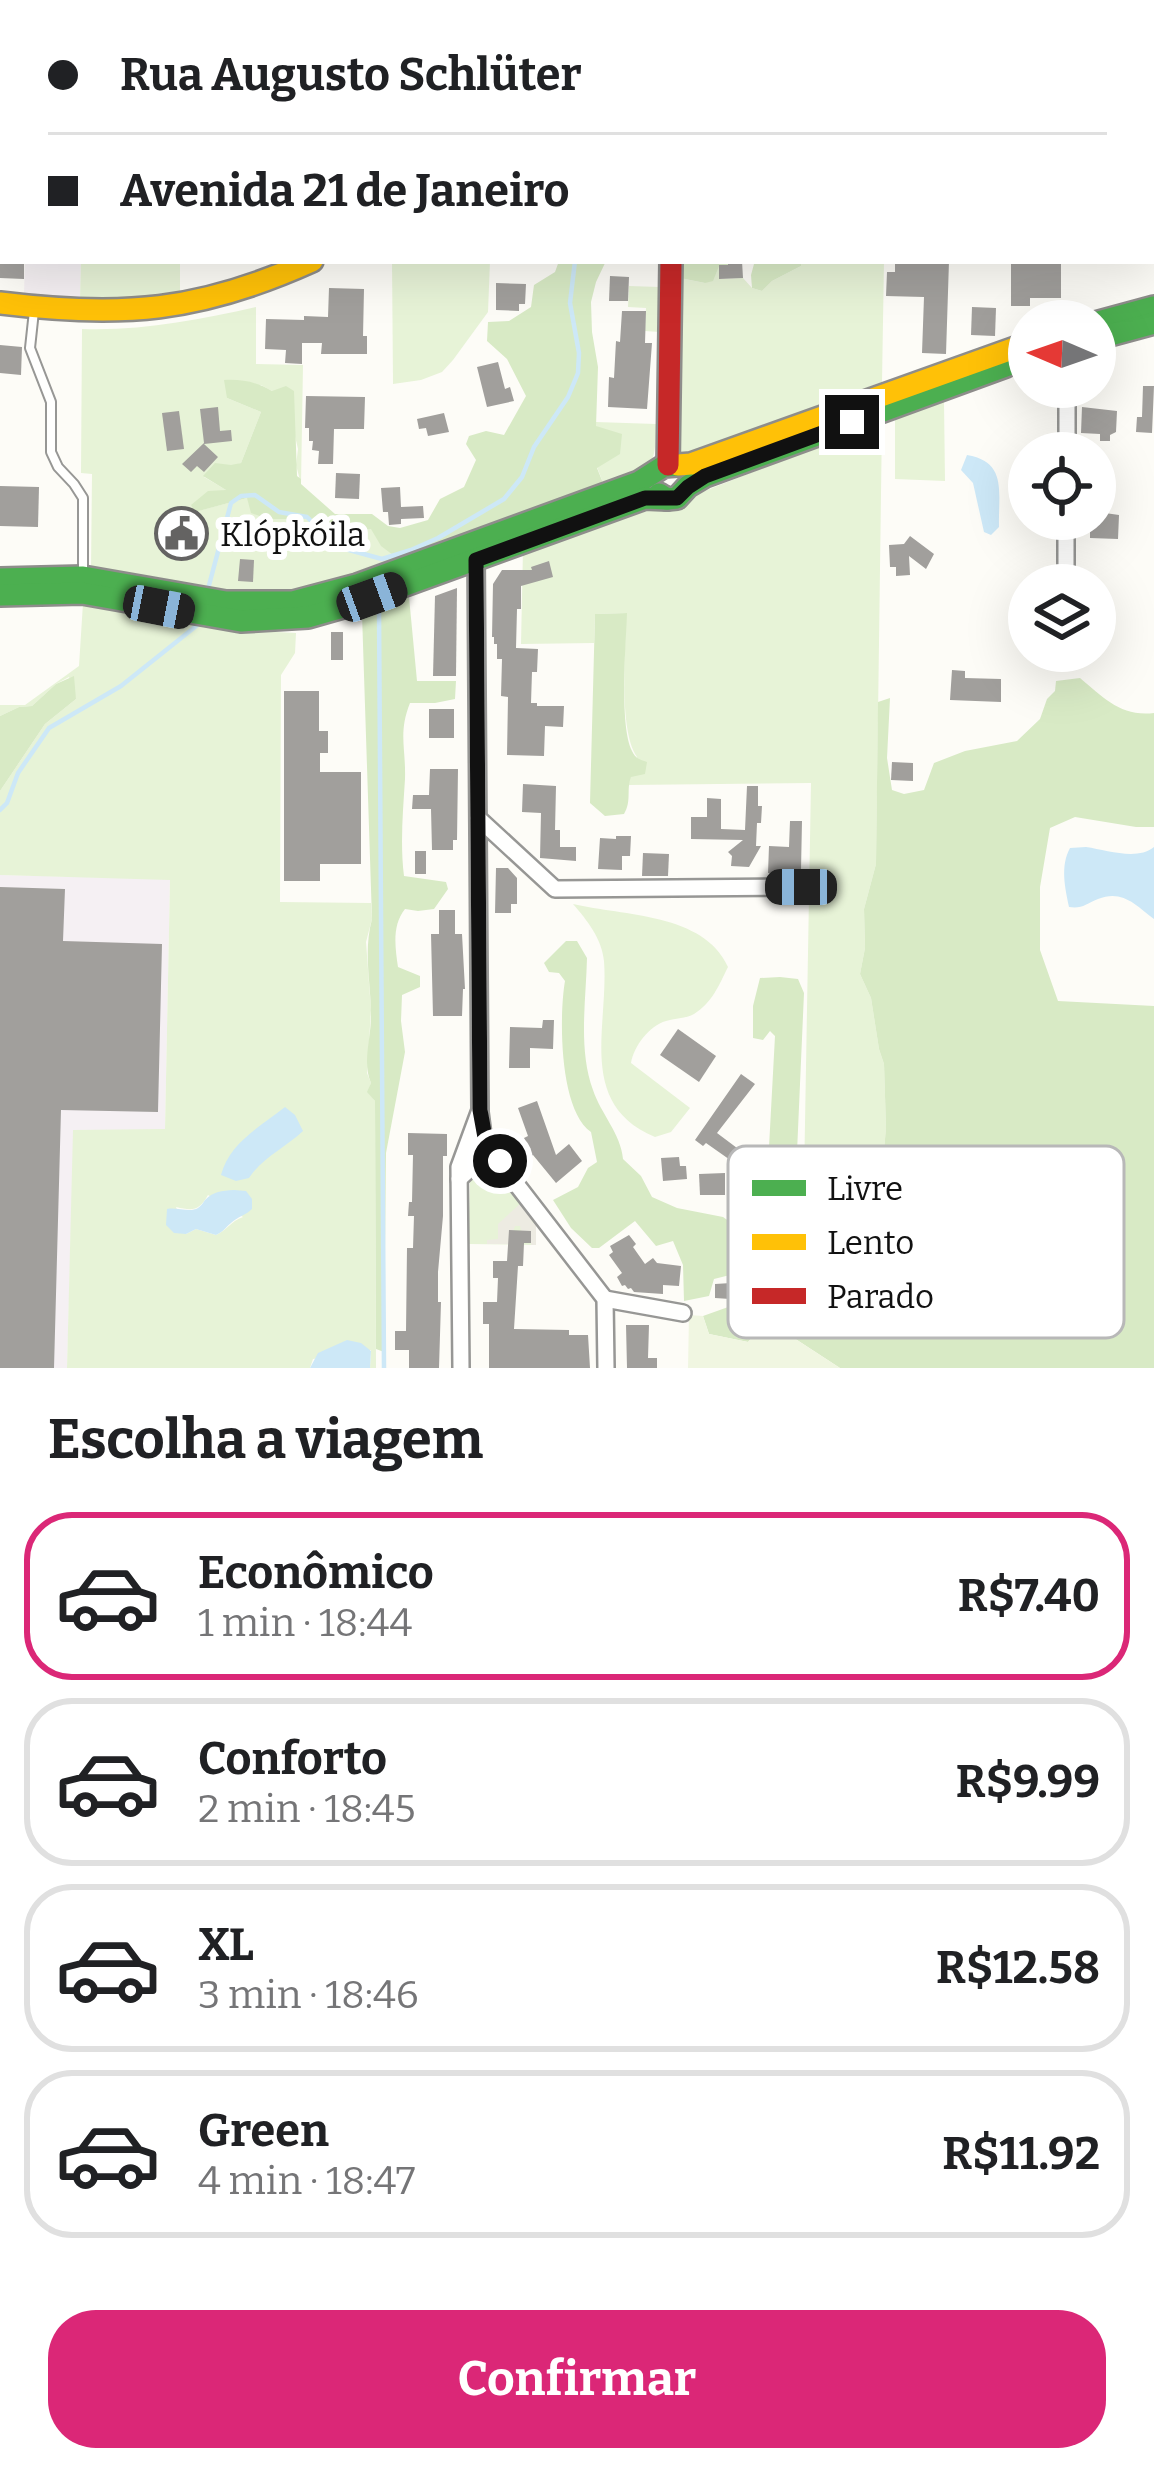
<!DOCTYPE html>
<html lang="pt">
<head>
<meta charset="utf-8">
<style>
  :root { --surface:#fff; --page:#f6f6f6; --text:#202124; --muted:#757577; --line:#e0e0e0; --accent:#db2777 }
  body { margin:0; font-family:Bitter,serif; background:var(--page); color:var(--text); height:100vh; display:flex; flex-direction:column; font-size:45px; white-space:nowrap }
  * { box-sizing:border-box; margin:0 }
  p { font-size:39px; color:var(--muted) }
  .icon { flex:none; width:66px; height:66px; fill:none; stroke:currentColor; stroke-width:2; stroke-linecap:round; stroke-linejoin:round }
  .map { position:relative; height:1368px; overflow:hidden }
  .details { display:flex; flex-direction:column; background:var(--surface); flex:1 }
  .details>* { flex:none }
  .guide { position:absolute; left:0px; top:0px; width:1155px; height:264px; box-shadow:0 12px 48px #0002; display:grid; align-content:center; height:264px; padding:0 48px; background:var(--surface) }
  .needle { width:78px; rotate:272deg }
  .buttons { position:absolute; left:1008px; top:300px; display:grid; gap:24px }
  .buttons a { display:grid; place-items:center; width:108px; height:108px; border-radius:50%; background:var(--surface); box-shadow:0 12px 48px #0002; font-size:60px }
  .end { position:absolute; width:54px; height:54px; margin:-27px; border:15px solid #111; background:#fff; box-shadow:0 0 0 6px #fff }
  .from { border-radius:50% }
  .car { position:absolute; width:36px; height:72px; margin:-36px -18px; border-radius:15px; box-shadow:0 0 9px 3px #0007; background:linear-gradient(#222 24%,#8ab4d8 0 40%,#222 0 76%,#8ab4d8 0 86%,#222 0) }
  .guide b { display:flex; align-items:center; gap:42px; height:114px; font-size:45px }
  .guide b+b { border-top:3px solid var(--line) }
  .guide i { width:30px; height:30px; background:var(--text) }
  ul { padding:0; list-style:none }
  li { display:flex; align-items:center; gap:36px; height:168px; margin:0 24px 18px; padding:0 24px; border:6px solid var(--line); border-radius:48px }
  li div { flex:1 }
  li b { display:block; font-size:45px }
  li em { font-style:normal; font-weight:700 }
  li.current { border-color:var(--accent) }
  li>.icon { width:108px; height:108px; stroke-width:1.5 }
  h2 { padding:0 48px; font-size:54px; line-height:144px }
  .button { display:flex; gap:24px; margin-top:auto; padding:24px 48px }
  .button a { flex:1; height:138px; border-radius:48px; background:var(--accent); color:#fff; font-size:48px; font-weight:700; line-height:138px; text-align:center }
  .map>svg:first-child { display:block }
  .industrial { fill:#f5f0f3 }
  .green { fill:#e7f3d7; fill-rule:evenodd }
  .forest { fill:#d8eac5 }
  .pitch { fill:#f0f6e1 }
  .plaza { fill:#edebe2 }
  .water { fill:#cde8f7 }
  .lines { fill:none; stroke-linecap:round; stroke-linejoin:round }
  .stream { stroke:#cde8f7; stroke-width:4.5 }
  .building { fill:#a19f9c }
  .lane-casing { stroke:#979795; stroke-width:12 }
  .street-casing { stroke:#979795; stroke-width:20 }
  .fast-casing { stroke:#8e8d8b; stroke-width:26 }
  .slow-casing { stroke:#8e8d8b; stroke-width:26 }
  .jam-casing { stroke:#8e8d8b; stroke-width:26 }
  .lane { stroke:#fffffe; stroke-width:8 }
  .street { stroke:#fffffe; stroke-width:15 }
  .fast { stroke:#4caf50; stroke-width:21 }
  .slow { stroke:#ffc107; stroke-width:21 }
  .jam { stroke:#c62828; stroke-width:21 }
  .route { stroke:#111; stroke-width:15 }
  .labels { text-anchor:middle; stroke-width:12; stroke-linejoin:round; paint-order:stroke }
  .poi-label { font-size:33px; fill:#111; stroke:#fff; text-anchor:start }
  .key { fill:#fff; stroke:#b8b8b8; stroke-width:3 }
  .key-label { font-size:33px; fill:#111 }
</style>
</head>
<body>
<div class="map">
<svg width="1154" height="1368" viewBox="0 0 1154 1368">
  <rect width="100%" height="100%" fill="#fdfcf7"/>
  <g class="industrial">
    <rect x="0" y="52" width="3" height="186"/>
    <path d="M25,261h56l-1,38 -56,-6z"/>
    <path d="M0,875l170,4 -5,251h-91l-7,238h-67z"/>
  </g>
  <g class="green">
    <path d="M0,0h180v3h-177v49h-3z"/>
    <path d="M81,261h99v30l-59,8h-41z"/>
    <path d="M392,261h98l-2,51 -35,48 -11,12 -21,8 -28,4z"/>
    <path d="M801,261h83l-2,121 -203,74 -2,-4 3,-174 25,5 14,-18 1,14 23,-1 9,10 10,3 10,-10 29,-15z"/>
    <path d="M629,286l31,1 -1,45 -14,-1 1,-23 -18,-1z"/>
    <path d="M256,307v57l47,1 -2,119 34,30h37c0,28 11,30 29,47l-98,30 -60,3 -152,-24 1,-96 -11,-1 1,-144c60,2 116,-9 174,-22zM261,385l11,6 23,33v12l3,13 -2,16 5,19 34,30 -5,14 -25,-9h-37l-21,-21 -53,14 34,-21 -24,-14 37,-14 20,-51 -34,-14z"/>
    <path d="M944,402l1,79 -50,-2v-60z"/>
    <path d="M882,421l-6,443 -12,45 1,39 -5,26 11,24 8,51 5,15 2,64 -8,88 -13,18 -46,22 -14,-2 -2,-17 8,-454 -183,2 9,-28c-19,-27 -11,-109 -11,-144l-31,1 -1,29 -73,1 2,-95 159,-49z"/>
    <path d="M596,422l60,2c0,51 -8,46 -51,64l-8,-21z"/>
    <path d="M83,603l139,26 74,4 -1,20 -14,22 -1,227 91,1 1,16 -6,23 5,68 -4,63 4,10 -3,9 7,9 1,267h-6l1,-18 -58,9 -3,9h-243l6,-238 92,-1 5,-249 -170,-5v-84l45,-67 31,-25 -7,-22 -13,7 -24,22 -13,1 -19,9v-11h25l54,-39zM208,1195l35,22c-12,4 -16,13 -27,18l-20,-6 -10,5 -10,-27c17,4 23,4 32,-12z"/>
    <path d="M573,904c51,12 131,9 155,63 -9,18 -16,36 -34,47 -9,5 -18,4 -28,7 -17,5 -32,25 -35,42l59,45 -19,24 -16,5c-79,-33 -46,-111 -51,-176 -2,-22 -17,-41 -31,-57z"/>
    <path d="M482,1172h14l4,2 36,48v23l-68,-1 2,-63z"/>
  </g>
  <g class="forest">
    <path d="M559,261h47l-10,21 -5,20 1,30 6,35 -2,59 26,8 -2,20 -23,14 8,20 -204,73 -20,-15 -10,-17 -25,2 -41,-12h-37l-17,-6 -4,-15 -52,14 -4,-7 17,-14 18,-1 -23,-14 12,-13 16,2 10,-2 20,-51 -34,-14 -3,-18c18,-1 33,2 48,11l14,-5 8,5 3,85 4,3v5l34,30h37l16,12 12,2 28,-8 12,-21 24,-12 12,-27 -10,-16 3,-8 17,-5 18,4 22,-39 -19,-37 -20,-18 1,-19 21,-1 22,-14 3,-22 21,-13z"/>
    <path d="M680,261h48v4l-9,1 -6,15 -8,2 -25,-5z"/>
    <path d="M762,261h39v5l-29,15 -10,10 -10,-3 -1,-13 3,-11z"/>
    <path d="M409,597l8,84h39l-1,18 -20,4h-25c-12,30 -4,45 -5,76 -2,32 -5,65 -1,97l42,6 2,7 -14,20 -16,2 -13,-2c-13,16 -10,38 -7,58l22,9v11l-18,8 -1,26 4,31 -19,101 -2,199 -8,-3 -1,-248 -8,-9 4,-9c-9,-21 0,-44 0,-67 0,-34 -8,-63 1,-97l-10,-305z"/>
    <path d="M627,613c-1,32 -8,112 5,138 4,8 7,8 15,11l-2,12 -14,3c-5,13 1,24 -7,37l-19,2 -15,-13 5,-189z"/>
    <path d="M74,676l2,23 -31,25 -45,67v-75l19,-9 13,-1 24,-22z"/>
    <path d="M1080,678c24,20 41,39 74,35v114h-18l-61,-10 -25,11 -10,59v63l18,51 96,5v362h-314l-66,-43 -12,1 -14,16 -39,-8 -6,-18 28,-10 50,3 -1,-10 -13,-27 -21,-1 -32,8 -5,17 -25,5 -1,-36 -10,-24 -17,5 -21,-25 -36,27h-7l-21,-20 -18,-28 25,-13 10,-19 9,-6 -6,-30c-32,-22 -32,-116 -26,-151l-6,-8 -10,-1 -5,-9 22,-22h11l10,17c-1,43 -9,91 6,132 8,24 28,44 30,69l18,17 11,21 25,11 46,9 17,12 20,-6 43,14 2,17 14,2 46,-22 13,-18 8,-88 -2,-64 -5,-15 -8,-51 -11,-24 5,-26 -1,-39 12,-45 2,-162 12,-4 -3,60 5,32 12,4 20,-4 10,-27 31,-12 52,-10 23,-22 7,-20 8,-8 1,-10z"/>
    <path d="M780,977l18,2 6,14 -9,205 -15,-4 -12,1 -1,-11 8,-148 -5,-5 -7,9 -10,-2v-32l7,-28z"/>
  </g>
  <path class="pitch" d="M689,1315l14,1 6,18 39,8 14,-16 12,-1 66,43h-152z"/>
  <path class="plaza" d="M522,1202l11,21 3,-1v23h-5v-14h-10l-1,-5h-5l-6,18h-22v-4l11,-1v-15z"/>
  <g class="water">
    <path d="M967,455c41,7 31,38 32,72l-8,8 -7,-3 -11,-49 -12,-13z"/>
    <path d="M1086,847c21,3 51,14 68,0v72c-18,-14 -32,-30 -56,-20 -12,5 -16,10 -29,8 -4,-19 -9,-41 1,-59z"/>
    <path d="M285,1107l10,8 8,16c-18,17 -40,26 -54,47l-13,3 -15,-6c8,-32 40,-49 64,-68z"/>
    <path d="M234,1190l12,1 6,8v10c-6,6 -15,8 -21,14 -6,5 -8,9 -15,12l-20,-6 -10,5 -12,-1 -8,-8 1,-16c10,-2 23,4 31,-1 3,-2 5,-5 7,-8 9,-9 16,-9 29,-10z"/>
    <path d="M347,1340l14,3 10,8 -1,17h-60l8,-15z"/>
  </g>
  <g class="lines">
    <g class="stream">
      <path d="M720,3l7,-3"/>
      <path d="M208,589l23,-86 10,-7 14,-1 24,17 28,5 31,30 44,12 29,-9 27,-12 66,-39 18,-22 12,-30 34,-50 10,-24 1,-20 -9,-50 5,-42"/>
      <path d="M379,608l5,760"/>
      <path d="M0,810l7,-7 11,-30 31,-45 72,-42 79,-63"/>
    </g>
  </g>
  <g class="building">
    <path d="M0,261l24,1v17l-24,-1z"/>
    <path d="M728,261h14l1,17 -24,1v-14h9z"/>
    <path d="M895,261h54l-3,93 -24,-1 2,-56 -38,-1 1,-24h8z"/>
    <path d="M1011,261h50v37h-31v8h-19z"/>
    <path d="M610,276l19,1 -1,24h-19z"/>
    <path d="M496,283l30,1 -1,20h-6v7l-23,-1z"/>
    <path d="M329,288l35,1 -1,47h4v18h-46l1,-11h-20v21l-17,-1 1,-13 -21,-1 1,-30 38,1v-4l24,1z"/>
    <path d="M972,307l24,1 -1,28 -24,-1z"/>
    <path d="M622,311h24l-1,32h7l-5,66 -39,-2 1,-30 5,1 2,-37 4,1z"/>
    <path d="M0,345l22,2 -1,28 -21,-2z"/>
    <path d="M498,362l7,27 5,-2 4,14 -27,6 -10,-40z"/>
    <path d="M1143,386h11l-2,47 -16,-1 1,-15h5z"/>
    <path d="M306,396l59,1 -1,32h-30l-1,35h-15l1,-13 -7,-1 1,-9h-4v-13h-4z"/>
    <path d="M218,407l2,24 11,-1 1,11 -28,3 14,13 -14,15 -7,-6 -6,6 -9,-8 22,-21 -4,-34z"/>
    <path d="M1082,407l35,4 -1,21 -6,3v6h-10v-7l-19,-1z"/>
    <path d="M179,411l5,38 -17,2 -5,-38z"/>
    <path d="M444,413l5,19 -21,4 -2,-8 -7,1 -2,-10z"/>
    <path d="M336,473l24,1 -1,25 -24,-1z"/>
    <path d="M0,486l39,1 -1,40 -38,-1z"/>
    <path d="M400,487l1,20 22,-1 1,12 -23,1v5l-12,1 -1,-13h-5l-2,-24z"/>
    <path d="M1098,512l21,3 -1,24 -28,-1v-19h5z"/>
    <path d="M910,536l24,18 -8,15 -17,-13 1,19 -14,1v-9h-6l-1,-22 15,-1z"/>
    <path d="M240,559l14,1 -1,22 -15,-1z"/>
    <path d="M549,561l4,16 -32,9v23h-4l-1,39 22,1 -1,23h-5l-1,31h6v3h27l-1,21 -18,-1 -1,30 -37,-1 1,-58 -7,-1 1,-37h-5v-15h-3v-7h-2l1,-53 9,-14h30l-1,-3z"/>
    <path d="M457,588l-1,88h-23l2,-80z"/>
    <rect x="331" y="632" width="12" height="28"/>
    <path d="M952,670l13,1v7l36,1v23l-51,-2z"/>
    <path d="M284,691h35v40h9v22h-8v19h41v92h-41v17h-36z"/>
    <rect x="429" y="709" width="25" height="29"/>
    <path d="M892,762l21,1v18l-22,-1z"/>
    <path d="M430,769h28l-1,71h-4v10h-21l-1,-41h-19l1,-14h16z"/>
    <path d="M523,784l33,2 -1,44h5v17h16v14l-36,-3 1,-45 -19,-1z"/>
    <path d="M747,786h11v20h4l-1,17h-4l-1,23h5l-12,21 -18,-1 1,-10 -4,-4 15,-12 -52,-1v-22h16v-19l14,1v30l24,1z"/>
    <path d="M790,821h12l-1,49h-9v4l-24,-1 1,-27 20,1z"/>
    <path d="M616,836h15l-1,20h-8v14l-24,-1 2,-31 16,1z"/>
    <rect x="415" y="851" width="11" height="23"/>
    <path d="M643,853l26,1 -1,22h-26z"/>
    <path d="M496,868h12l9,10v26h-6v9h-16z"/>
    <path d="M0,887l65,2 -2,52 99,3 -4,168 -97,-2 -7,258h-54z"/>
    <path d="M439,910h16v24h7l3,55h-2l-1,27h-29l-2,-82h8z"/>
    <path d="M543,1020h11l-1,29 -23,-1v20h-21l1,-41 32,1z"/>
    <path d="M678,1029l38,27 -17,26 -39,-27z"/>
    <path d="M741,1074l14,10 -38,49 24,18 -8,11 -27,-19 -3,3 -8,-6z"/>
    <path d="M537,1101l19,54 13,-11 13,17 -26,22 -23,-28 -2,1 -7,-18 4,-2 -10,-28z"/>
    <path d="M408,1133l39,1v22h-4v60l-5,56v30h3l-2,66h-30v-18h-14v-19h11l1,-83h6l1,-32h-6l1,-14h3l1,-47h-5z"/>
    <path d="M679,1157l1,9h6l1,13 -24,2 -2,-23z"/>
    <path d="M725,1173v22h-25l-1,-21z"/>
    <path d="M509,1230l22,1v12h-7l-1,23h-5l-4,63 55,1v5h19l2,33h-101v-44h-6v-22h14l1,-24h-5v-17h14z"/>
    <path d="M629,1235l7,9 -3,3 12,17 8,-6 4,5 24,3 -2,20 -16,-1v9l-29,-2 -3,-4 -3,1 -3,-4 -3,1 -5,-9 5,-4 -13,-18 4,-3 -3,-6z"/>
    <path d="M747,1282h14l-1,19 -45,-3v-14z"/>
    <path d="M626,1325h23l-1,33h9v10h-30z"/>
  </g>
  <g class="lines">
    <defs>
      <path id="lane" d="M34,311l-4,37 21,54v50l7,15 16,17 9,14v77"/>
      <g id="street">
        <path d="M815,0v3"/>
        <path d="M1067,453v-66"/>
        <path d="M1066,585v-66"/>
        <path d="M478,818l77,71 246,-2"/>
        <path d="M480,1112l3,23 7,15 115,149 1,69"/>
        <path d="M459,1179l13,-12 27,-6"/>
        <path d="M605,1299l78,14"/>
        <path d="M461,1368l-2,-201 21,-57 -4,-557"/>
      </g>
      <g id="fast">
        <path d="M1095,323l59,-16"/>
        <path d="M1095,339l59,-16"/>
        <path d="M659,494l8,5 10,-1 11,-12 17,-10 301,-110"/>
        <path d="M0,579l83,-2 143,25h67l64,-17 282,-103 25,-16 14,-1"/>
        <path d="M0,595l82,-2 159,28 67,-4 42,-12 295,-107 22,1"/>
      </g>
      <g id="slow">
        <path d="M0,303c122,15 199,9 312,-42"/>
        <path d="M678,465l13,-1 338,-121"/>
      </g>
      <g id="jam">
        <path d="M869,3l20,-3"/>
        <path d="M668,465l3,-204"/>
      </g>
    </defs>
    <use href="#lane" class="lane-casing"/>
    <use href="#street" class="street-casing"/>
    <use href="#fast" class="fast-casing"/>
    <use href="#slow" class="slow-casing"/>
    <use href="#jam" class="jam-casing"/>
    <use href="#lane" class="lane"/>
    <use href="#street" class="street"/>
    <use href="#fast" class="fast"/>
    <use href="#slow" class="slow"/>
    <use href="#jam" class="jam"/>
  </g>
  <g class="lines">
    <path class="route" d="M500,1161l-14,-18 -6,-33 -4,-550 169,-62h32l11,-11 17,-11 147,-54"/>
  </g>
  <defs>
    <symbol id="civic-ring" viewBox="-11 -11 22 22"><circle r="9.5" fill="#fff" stroke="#646362" stroke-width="1.5"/><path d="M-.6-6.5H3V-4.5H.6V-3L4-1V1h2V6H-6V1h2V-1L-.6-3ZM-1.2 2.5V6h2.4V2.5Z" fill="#646362"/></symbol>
  </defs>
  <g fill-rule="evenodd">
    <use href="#civic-ring" x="152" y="504" width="59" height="59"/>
  </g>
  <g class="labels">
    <g class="poi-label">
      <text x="220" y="546">Klópkóila</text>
    </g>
  </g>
  <rect x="728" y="1146" width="396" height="192" rx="18" class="key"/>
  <rect x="752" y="1180" width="54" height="16" fill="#4caf50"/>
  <rect x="752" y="1234" width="54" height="16" fill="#ffc107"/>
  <rect x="752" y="1288" width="54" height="16" fill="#c62828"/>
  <g class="key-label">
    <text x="827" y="1200">Livre</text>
    <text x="827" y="1254">Lento</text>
    <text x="827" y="1308">Parado</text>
  </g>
</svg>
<div class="buttons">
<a><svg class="needle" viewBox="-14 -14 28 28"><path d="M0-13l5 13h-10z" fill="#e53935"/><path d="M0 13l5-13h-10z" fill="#757577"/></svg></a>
<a><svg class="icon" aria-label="locate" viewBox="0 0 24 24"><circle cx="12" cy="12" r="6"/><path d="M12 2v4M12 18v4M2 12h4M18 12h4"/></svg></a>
<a><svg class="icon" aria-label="layers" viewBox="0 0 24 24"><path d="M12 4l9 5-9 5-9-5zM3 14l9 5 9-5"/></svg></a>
</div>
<i class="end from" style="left:500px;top:1161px"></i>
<i class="end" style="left:852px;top:422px"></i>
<i class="car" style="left:372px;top:597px;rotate:70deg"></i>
<i class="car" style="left:159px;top:607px;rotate:101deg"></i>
<i class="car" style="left:801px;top:887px;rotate:270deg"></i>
<div class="guide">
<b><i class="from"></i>Rua Augusto Schlüter</b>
<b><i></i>Avenida 21 de Janeiro</b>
</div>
</div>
<section class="details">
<h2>Escolha a viagem</h2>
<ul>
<li class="current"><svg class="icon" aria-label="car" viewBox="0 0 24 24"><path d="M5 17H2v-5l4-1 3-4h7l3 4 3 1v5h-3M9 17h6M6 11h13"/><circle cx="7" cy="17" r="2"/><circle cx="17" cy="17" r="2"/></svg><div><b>Econômico</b><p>1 min · 18:44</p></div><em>R$7.40</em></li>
<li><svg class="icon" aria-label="car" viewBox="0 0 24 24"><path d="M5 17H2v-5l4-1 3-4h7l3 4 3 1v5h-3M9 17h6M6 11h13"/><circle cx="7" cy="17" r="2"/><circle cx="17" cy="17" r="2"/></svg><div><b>Conforto</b><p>2 min · 18:45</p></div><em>R$9.99</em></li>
<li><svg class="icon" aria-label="car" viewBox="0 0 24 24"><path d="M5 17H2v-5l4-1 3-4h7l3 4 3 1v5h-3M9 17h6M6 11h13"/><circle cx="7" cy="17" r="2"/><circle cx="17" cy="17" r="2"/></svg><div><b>XL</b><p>3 min · 18:46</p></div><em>R$12.58</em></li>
<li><svg class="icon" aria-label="car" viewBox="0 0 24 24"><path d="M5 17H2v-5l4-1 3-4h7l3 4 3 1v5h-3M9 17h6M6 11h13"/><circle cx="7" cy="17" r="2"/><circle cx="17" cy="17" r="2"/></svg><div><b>Green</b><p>4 min · 18:47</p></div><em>R$11.92</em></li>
</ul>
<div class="button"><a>Confirmar</a></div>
</section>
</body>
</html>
